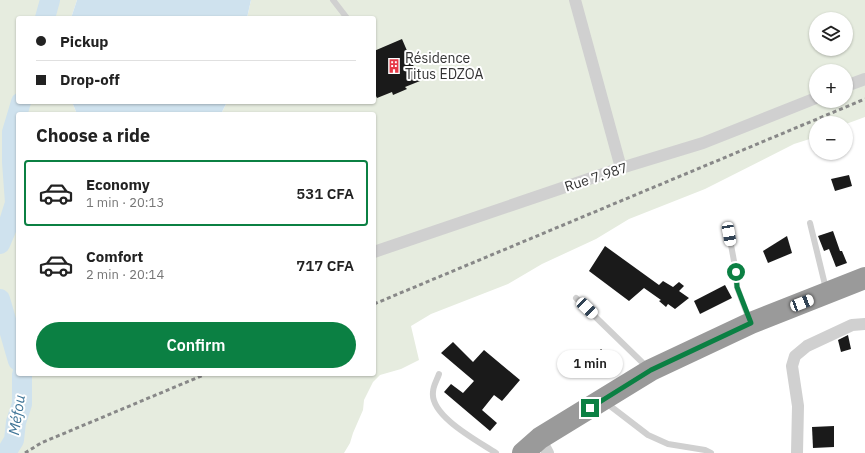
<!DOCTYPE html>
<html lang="en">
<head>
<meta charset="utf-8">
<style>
  :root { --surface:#fff; --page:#f6f6f6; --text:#222; --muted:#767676; --line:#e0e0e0; --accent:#0b8043 }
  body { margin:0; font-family:"IBM Plex Sans",sans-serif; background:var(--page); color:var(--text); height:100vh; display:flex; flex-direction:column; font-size:15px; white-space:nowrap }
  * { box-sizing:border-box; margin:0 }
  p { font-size:13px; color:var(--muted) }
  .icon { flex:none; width:22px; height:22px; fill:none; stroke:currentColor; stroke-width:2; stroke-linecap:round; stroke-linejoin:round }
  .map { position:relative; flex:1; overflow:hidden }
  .drawer { position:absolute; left:16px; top:112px; width:360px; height:264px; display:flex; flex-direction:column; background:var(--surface); border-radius:4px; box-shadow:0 1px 3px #0004 }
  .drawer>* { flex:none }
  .top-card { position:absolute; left:16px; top:16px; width:360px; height:88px; border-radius:4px; box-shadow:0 1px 3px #0004; display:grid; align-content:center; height:88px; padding:0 20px; background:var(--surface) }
  .buttons { position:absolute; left:809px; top:12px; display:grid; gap:8px }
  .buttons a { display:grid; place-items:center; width:44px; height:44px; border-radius:50%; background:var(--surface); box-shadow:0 1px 3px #0004; font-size:20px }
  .end { position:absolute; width:18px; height:18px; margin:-9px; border:5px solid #0b8043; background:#fff; box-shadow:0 0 0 2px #fff }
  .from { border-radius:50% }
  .bubble { position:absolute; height:28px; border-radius:14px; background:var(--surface); box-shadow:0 1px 3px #0004; font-size:13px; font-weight:600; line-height:28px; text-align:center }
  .car { position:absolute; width:12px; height:24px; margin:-12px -6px; border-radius:5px; box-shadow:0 0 3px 1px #0007; background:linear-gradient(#fff 24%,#345 0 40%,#fff 0 76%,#345 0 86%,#fff 0) }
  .top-card b { display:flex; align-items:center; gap:14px; height:38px; font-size:15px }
  .top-card b+b { border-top:1px solid var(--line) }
  .top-card i { width:10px; height:10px; background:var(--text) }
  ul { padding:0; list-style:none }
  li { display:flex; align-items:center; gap:12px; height:66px; margin:0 8px 6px; padding:0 12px; border:2px solid transparent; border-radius:4px }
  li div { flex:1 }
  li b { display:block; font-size:15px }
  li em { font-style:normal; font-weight:600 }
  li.active { border-color:var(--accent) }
  li>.icon { width:36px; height:36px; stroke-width:1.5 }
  h2 { padding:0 20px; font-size:18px; line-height:48px }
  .action { display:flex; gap:8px; margin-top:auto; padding:8px 20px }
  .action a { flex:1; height:46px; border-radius:24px; background:var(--accent); color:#fff; font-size:16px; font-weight:600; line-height:46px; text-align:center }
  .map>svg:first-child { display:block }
  .green { fill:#e6ecdf; fill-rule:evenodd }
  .water { fill:#cfe2ee }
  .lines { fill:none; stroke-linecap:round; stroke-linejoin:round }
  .river { stroke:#cfe2ee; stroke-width:20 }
  .building { fill:#1a1a1a }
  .lane { stroke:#d0d0d0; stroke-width:6 }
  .street { stroke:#d0d0d0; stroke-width:12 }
  .highway { stroke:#9a9a9a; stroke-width:22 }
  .rail { stroke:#888; stroke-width:3; stroke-dasharray:4 3; stroke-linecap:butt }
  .route { stroke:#0b8043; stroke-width:5 }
  .labels { text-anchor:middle; stroke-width:4; stroke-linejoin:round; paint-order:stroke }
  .poi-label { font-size:14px; fill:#333; stroke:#fff; text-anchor:start }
  .street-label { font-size:14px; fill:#333; stroke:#fff }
  .water-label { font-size:15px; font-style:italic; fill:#3f7597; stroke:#fff }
</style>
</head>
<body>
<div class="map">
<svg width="865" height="453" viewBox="0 0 865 453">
  <rect width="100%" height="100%" fill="#fff"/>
  <path class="green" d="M0,0h77l-6,18h-53v84h54l5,12h-59v260h356v-260h-153l6,-12h147v-84h-127l4,-18h614v117l-19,7v-1h-30v14l-22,7 -89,45 -76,30 -33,20 -54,25 -34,20 -77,30 -20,12 8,34 -18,9 -21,6 -7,7 -9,18 -1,10 -10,23 -3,10 -6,10h-344zM816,19h30v30h-30zM816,71h30v30h-30z"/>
  <g class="water">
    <path d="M77,0h174l-4,18h-176z"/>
    <path d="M72,102h155l-6,12h-144z"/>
  </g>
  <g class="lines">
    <g class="river">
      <path d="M45,18l5,-18"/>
      <path d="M0,244l8,-19 7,-22 -3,-41v-30l9,-30"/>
      <path d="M0,299l18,62"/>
      <path d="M6,453l8,-13 2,-18 6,-18v-30"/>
    </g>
  </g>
  <g class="building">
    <path d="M402,39l18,42 -15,6 2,2 -14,6 -1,-3 -15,6 -3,-6v-41z"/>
    <path d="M849,175l3,11 -17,5 -4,-12z"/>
    <path d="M833,231l7,20h2l5,12 -11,4 -7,-18 -5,2 -6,-15z"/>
    <path d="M787,236l5,17 -24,10 -5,-12z"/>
    <path d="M605,246l54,39 4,-4 10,6 6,-5 5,4 -5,5 10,7 -14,11 -7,-5 -2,3 -7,-6 2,-1 -17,-12 -15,13 -40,-30z"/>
    <path d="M725,285l7,13 -32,16 -6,-13z"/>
    <path d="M848,335l3,14 -10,3 -3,-12z"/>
    <path d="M453,342l20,20 11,-12 36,30 -18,21 -8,-6 -12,15 15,13 -7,8 -46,-39 7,-8 12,9 11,-12 -33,-28z"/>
    <path d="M601,349l12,12 -9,8 -11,-11z"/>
    <path d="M834,426v21l-21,1 -1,-21z"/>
  </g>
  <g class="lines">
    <g class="lane">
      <path d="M333,0l14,18"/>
      <path d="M810,223l16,66"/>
      <path d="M729,234l7,38 1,15 12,32"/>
      <path d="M576,298l72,70"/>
      <path d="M439,374c-2,6 -6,12 -6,18 -3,24 45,49 63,61"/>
      <path d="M605,402l43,33 20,9 37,6 6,3"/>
    </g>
    <g class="street">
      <path d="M575,0l46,168"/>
      <path d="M846,86l19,-7"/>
      <path d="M374,252l247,-84 82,-25 113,-45"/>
      <path d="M540,438l8,15"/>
      <path d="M797,453l1,-47 -6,-40 3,-10 12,-10 45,-21 13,-1"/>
    </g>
    <path class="highway" d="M523,453l17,-15 111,-68 100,-47 114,-45"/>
    <g class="rail">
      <path d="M374,304l491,-205"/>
      <path d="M25,453l16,-10 165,-69"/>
    </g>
  </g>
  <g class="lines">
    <path class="route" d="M590,408l61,-38 100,-47 -14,-36 -1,-15"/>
  </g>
  <defs>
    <symbol id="building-bare" viewBox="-9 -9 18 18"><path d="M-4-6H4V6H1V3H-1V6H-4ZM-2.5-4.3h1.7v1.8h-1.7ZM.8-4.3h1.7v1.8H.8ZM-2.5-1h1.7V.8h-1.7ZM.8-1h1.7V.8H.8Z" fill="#e63946" stroke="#fff" stroke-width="2.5" paint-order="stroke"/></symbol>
  </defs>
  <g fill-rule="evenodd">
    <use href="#building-bare" x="384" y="56" width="20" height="20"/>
  </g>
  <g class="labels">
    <g class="poi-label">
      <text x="405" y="63">Résidence<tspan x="405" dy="16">Titus EDZOA</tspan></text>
    </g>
    <g class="street-label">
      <text transform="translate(596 177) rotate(-18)" y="5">Rue 7.987</text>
    </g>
    <g class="water-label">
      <text transform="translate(17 415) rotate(-81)" y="5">Méfou</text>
    </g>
  </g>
</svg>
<div class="buttons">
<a><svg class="icon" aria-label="layers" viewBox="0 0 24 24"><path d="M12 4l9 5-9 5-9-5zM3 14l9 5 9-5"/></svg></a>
<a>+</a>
<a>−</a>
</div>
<i class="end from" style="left:736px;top:272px"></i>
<i class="end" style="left:590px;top:408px"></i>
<div class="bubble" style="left:557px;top:350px;width:66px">1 min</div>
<i class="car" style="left:729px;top:234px;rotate:170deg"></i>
<i class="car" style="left:802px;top:303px;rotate:69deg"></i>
<i class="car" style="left:587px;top:308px;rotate:134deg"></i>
<div class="top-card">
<b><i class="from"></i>Pickup</b>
<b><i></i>Drop-off</b>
</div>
<section class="drawer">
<h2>Choose a ride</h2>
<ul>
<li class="active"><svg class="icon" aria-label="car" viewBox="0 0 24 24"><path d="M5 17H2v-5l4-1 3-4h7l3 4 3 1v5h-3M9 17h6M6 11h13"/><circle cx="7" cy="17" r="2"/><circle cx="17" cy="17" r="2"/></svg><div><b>Economy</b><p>1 min · 20:13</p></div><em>531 CFA</em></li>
<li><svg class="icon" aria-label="car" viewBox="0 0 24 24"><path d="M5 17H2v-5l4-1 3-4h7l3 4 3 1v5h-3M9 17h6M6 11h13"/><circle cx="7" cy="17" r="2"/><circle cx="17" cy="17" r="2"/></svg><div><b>Comfort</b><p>2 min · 20:14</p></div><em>717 CFA</em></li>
</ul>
<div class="action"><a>Confirm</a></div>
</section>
</div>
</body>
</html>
